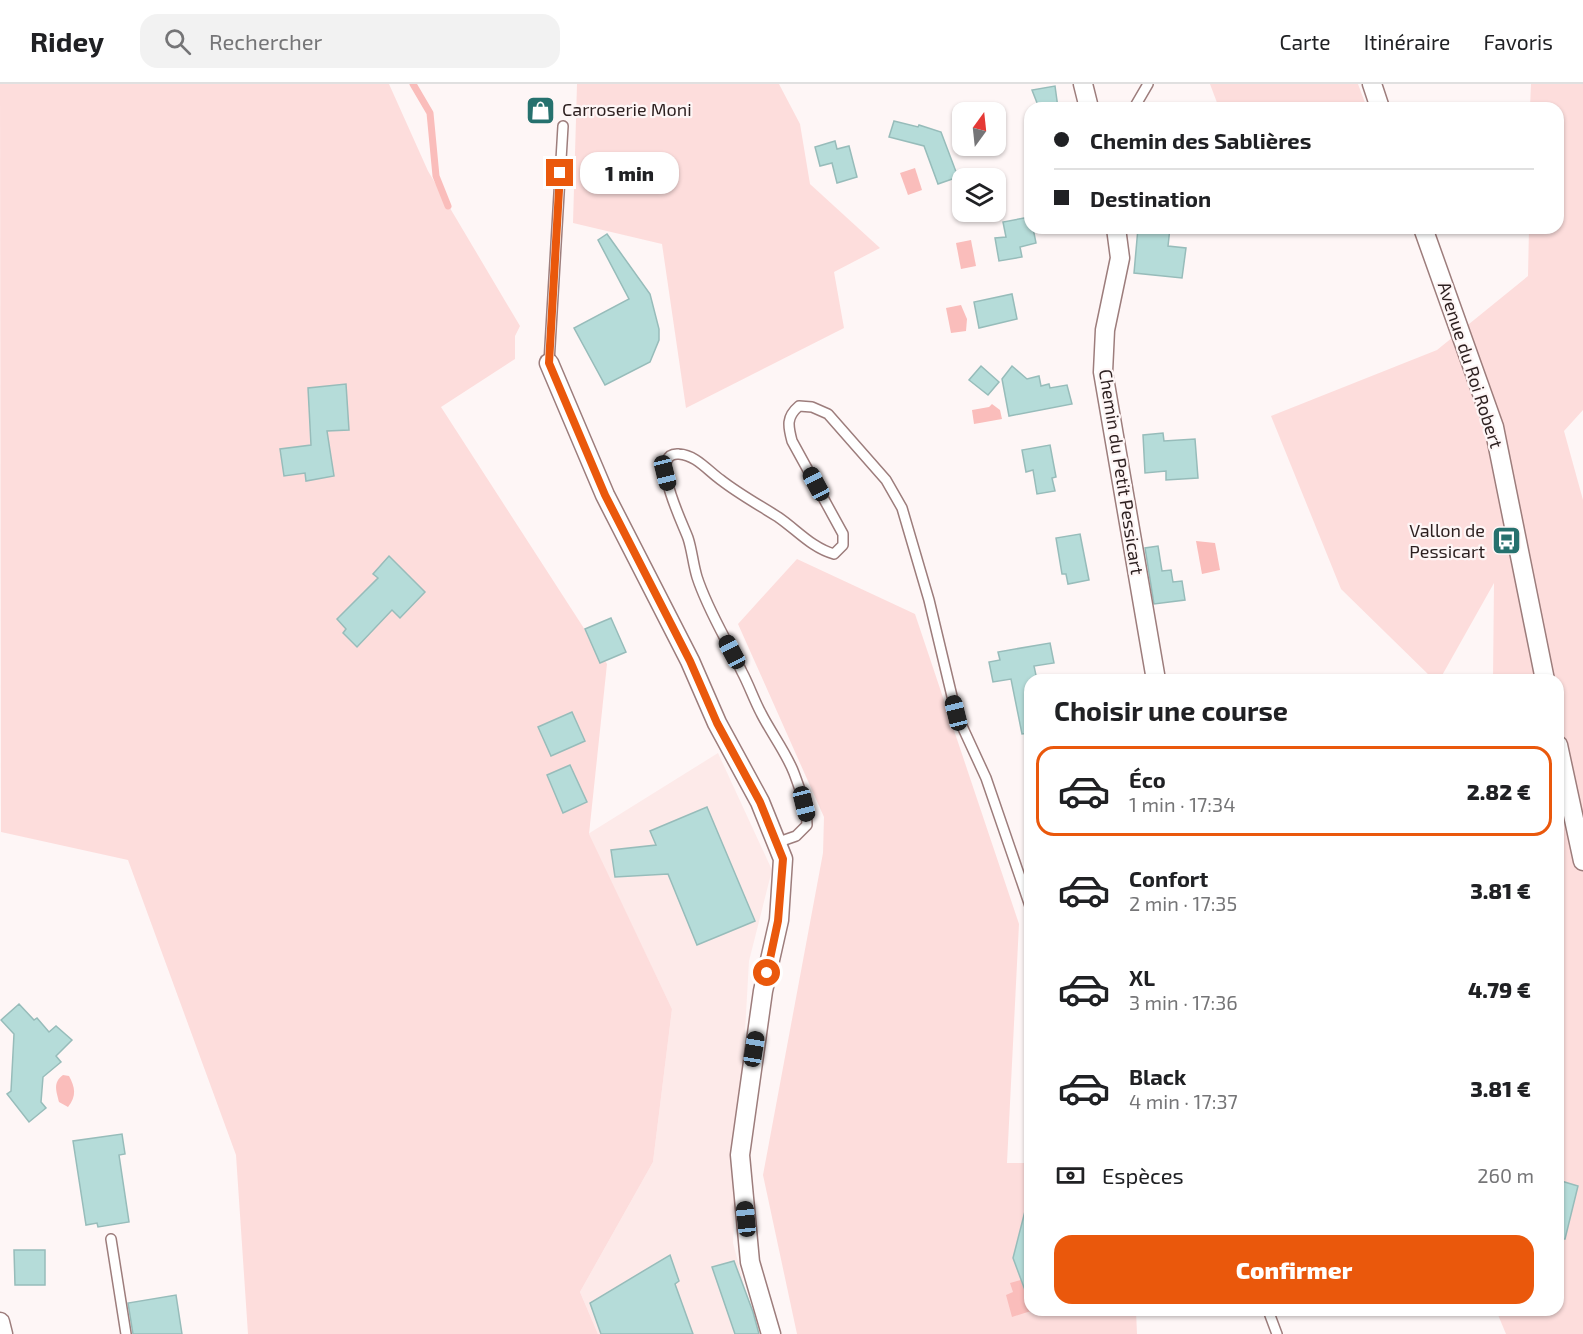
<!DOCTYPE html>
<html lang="fr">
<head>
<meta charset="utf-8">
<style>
  :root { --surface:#fff; --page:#f2f2f2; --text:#202124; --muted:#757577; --line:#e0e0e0; --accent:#ea580c }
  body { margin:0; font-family:"Exo 2",sans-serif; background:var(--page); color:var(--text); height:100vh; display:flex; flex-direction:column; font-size:22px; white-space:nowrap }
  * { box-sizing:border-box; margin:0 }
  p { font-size:20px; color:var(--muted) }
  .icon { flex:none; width:33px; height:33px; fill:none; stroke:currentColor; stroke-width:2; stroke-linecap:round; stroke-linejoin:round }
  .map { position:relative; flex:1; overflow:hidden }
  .details { position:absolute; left:1024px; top:590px; width:540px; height:642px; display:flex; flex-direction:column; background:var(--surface); border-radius:18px; box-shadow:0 2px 4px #0004 }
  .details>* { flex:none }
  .banner { position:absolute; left:1024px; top:18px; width:540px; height:132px; border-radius:18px; box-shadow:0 2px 4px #0004; display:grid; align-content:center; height:132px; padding:0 30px; background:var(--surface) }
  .needle { width:39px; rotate:15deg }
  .controls { position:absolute; left:952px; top:18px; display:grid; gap:12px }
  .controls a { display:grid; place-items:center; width:54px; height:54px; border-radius:12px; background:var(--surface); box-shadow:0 2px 4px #0004; font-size:30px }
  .end { position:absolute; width:27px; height:27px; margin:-14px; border:8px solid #ea580c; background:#fff; box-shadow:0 0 0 3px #fff }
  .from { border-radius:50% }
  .bubble { position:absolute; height:42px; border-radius:18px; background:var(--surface); box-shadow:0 2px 4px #0004; font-size:20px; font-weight:800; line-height:42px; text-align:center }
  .car { position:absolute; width:18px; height:36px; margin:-18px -9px; border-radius:8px; box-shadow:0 0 4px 2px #0007; background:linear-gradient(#222 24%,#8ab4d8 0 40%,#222 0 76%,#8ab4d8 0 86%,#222 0) }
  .banner b { display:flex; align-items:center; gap:21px; height:57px; font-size:22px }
  .banner b+b { border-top:2px solid var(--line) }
  .banner i { width:15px; height:15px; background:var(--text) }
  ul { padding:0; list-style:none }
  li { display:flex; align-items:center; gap:18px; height:90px; margin:0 12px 9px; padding:0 18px; border:3px solid transparent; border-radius:18px }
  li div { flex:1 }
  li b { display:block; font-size:22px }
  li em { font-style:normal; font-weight:800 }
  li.selected { border-color:var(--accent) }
  li>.icon { width:54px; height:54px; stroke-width:1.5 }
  h2 { padding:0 30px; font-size:27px; line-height:72px }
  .pay { display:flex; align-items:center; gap:15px; height:66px; padding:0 30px; font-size:22px }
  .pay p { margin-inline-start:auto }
  .primary-button { display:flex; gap:12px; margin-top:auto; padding:12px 30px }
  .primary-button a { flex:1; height:69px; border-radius:18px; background:var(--accent); color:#fff; font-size:24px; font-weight:800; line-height:69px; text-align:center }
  header { display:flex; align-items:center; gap:36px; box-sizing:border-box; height:84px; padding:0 30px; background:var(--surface); border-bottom:2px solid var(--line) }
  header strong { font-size:28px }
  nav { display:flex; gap:33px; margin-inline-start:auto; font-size:21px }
  .search { width:420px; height:54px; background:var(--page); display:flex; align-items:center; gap:15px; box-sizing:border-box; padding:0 21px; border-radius:18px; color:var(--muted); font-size:22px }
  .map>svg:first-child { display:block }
  .built { fill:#fdeae9 }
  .green { fill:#fddddc }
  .water { fill:#fabdbb }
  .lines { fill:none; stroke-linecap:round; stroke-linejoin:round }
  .stream { stroke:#fabdbb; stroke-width:7 }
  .building { fill:#b5dcd9; stroke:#97bcba; stroke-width:1.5 }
  .lane-casing { stroke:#9d7d7c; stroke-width:12 }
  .street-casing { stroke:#9d7d7c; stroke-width:21 }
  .lane { stroke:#fff; stroke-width:9 }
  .street { stroke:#fff; stroke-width:18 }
  .route { stroke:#ea580c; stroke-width:8 }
  .labels { text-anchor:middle; stroke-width:4.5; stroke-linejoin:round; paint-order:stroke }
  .poi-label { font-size:18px; fill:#2c1f1f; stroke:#fef6f6; text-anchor:start }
  .street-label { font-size:18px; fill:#2c1f1f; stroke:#fef6f6 }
</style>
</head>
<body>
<header>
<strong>Ridey</strong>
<div class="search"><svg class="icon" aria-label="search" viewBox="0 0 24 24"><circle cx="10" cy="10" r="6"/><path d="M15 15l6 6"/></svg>Rechercher</div>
<nav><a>Carte</a><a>Itinéraire</a><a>Favoris</a></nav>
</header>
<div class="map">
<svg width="1583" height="1250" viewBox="0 0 1583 1250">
  <rect width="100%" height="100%" fill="#fef6f6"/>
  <path class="built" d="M718,669l54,117 -23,91 -16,282 24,91h-159l-18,-42 73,-130 19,-153 -84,-175z"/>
  <g class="green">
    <path d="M0,0h389l39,87 92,155 -5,10v23l-74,48 166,257 -18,170 83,175 -19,153 -73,130 18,42h-350l-12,-179 -108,-295 -127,-28z"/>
    <path d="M577,0h202l21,40 10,60 70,64 -46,24 10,56 -158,80 -24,-164 -89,-21z"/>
    <path d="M1210,0h148l9,24h-148z"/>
    <path d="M1531,0h52v326l-19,21 19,69v834h-77l-10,-24h62v-630l-65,-1 1,-96 -54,96h-7l-92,-90 -70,-173 166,-66 91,-74 1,-48h29v-120h-28z"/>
    <path d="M797,475l118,55 104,310 -12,239h23v147h106l1,24h-340l-34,-159 60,-322 1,-36 -86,-193z"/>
  </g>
  <g class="water">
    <path d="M915,84l7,22 -14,5 -8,-22z"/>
    <path d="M971,156l5,26 -15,3 -5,-26z"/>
    <path d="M961,221l6,14 -1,12 -15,2 -5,-25z"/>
    <path d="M992,320l8,6 2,9 -28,5 -2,-14 17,-3z"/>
    <path d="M1196,457l19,2 5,27 -18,4z"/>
    <path d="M63,991l6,1c6,11 8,20 -1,31l-9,-5c-2,-10 -7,-19 4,-27z"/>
    <path d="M1021,1196l10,31 -19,6 -6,-22 7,-3 -3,-9z"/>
  </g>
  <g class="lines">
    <path class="stream" d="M413,0l17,29 6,63 12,30"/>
  </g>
  <g class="building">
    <path d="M1055,2l3,22h-19l-7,-18z"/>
    <path d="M894,37l24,6 1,-2 22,7 17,45 -20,7 -14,-38 -35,-9z"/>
    <path d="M835,57l2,8 12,-3 8,31 -20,6 -5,-20 -12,3 -5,-19z"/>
    <path d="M1030,133v11h3l3,15 -16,4 2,10 -23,4 -4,-23 11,-1 -3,-15z"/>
    <path d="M1138,144h32l-2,18 18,2 -4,30 -48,-5z"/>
    <path d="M607,150l43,60 9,35v11l-9,22 -45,23 -31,-57 55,-29 -31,-59z"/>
    <path d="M1012,210l5,25 -38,9 -5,-26z"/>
    <path d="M981,282l18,16 -11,13 -19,-15z"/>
    <path d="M1012,282l15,13 12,-3 2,10 8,-2 1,4 17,-3 5,19 -63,12 -7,-37z"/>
    <path d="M346,300l3,46 -22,1 7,45 -28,5 -1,-8 -21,3 -4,-27 31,-4 -3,-57z"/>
    <path d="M1163,349l1,8 31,-2 3,39 -32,2v-9l-21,2 -2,-38z"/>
    <path d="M1050,361l6,32 -4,1 3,13 -18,3 -4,-24 -7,2 -4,-22z"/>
    <path d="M1080,450l9,46 -21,4 -2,-10h-4l-6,-36z"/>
    <path d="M1158,462l4,25 9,-1 2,12 9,-1 3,19 -31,4 -9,-56z"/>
    <path d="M389,472l36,36 -25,26 -8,-8 -35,37 -14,-14 3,-4 -9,-10 41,-41 -5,-4z"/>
    <path d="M611,534l15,34 -26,11 -15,-34z"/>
    <path d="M1050,559l4,20 -20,3 3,14h-7v53l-8,1 -11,-55 -18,3 -4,-20 11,-2 -2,-8z"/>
    <path d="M572,628l13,29 -34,15 -13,-29z"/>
    <path d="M570,681l17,37 -24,11 -16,-38z"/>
    <path d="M707,723l48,114 -58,24 -29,-71 -53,3 -4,-27 45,-5 -6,-14z"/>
    <path d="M19,920l15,16 3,-2 12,14 7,-6 16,14 -16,16 5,6 -18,15 -2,25 5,6 -17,14 -22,-28 4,-3 3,-57 -13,-14z"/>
    <path d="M122,1050l3,20 -6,1 10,67 -31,5 -1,-4 -11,2 -13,-84z"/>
    <path d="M1558,1096l20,6 -13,53h-7z"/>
    <path d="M1025,1127l5,1 -1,89 -16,-43z"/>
    <path d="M14,1166h31v35h-30z"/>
    <path d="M670,1171l9,26 -4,3 18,50h-92l-11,-31z"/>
    <path d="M734,1177l19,51 6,22h-24l-23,-67z"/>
    <path d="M176,1211l6,39h-49l-5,-31z"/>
  </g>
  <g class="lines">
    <defs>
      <g id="lane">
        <path d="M1134,24l14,-24"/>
        <path d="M549,279l14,-237"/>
        <path d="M776,759l20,-7 11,-11c0,-17 -7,-36 -13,-52 -8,-21 -23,-40 -33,-60 -7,-13 -12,-28 -19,-41 -15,-32 -34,-61 -45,-95 -4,-13 -5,-27 -9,-39 -4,-12 -42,-87 -9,-84 17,1 29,17 42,26 18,14 38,25 57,37 19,13 34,31 56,37l9,-9v-11l-51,-93c-4,-15 -6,-24 7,-35l13,1 16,7 58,66 16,28 27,92 27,113 30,65 44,128"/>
        <path d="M111,1155l15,95"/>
        <path d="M1268,1226l9,24"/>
      </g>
      <g id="street">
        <path d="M1083,0l6,24"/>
        <path d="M1372,0l8,24"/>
        <path d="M1116,144l4,30 -15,72 -2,42 53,308"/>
        <path d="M1423,144l71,199 51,253"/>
        <path d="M549,279l56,132 85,166 27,62 43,79 23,57 -4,61 -16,71 -23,164 10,107 21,72"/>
        <path d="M1558,661l25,116"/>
        <path d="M0,1238l3,12"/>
      </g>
    </defs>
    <use href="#lane" class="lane-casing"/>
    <use href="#street" class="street-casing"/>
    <use href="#lane" class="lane"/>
    <use href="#street" class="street"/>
  </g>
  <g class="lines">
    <path class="route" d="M560,89l-11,190 56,132 85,166 27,62 43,79 23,57 -5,62 -11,52"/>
  </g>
  <defs>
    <symbol id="shop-square" viewBox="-11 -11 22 22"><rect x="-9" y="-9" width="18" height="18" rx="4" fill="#26716e" stroke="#fef6f6"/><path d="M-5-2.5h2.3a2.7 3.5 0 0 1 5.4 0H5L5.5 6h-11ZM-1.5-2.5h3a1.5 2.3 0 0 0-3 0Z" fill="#fff"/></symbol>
    <symbol id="bus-square" viewBox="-11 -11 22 22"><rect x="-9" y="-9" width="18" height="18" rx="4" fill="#26716e" stroke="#fef6f6"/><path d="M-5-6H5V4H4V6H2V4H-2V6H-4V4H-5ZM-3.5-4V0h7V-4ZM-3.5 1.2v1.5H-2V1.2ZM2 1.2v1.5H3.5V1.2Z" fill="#fff"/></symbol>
  </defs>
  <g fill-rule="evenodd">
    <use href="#shop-square" x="524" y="10" width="33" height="33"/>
    <use href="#bus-square" x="1490" y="440" width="33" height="33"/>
  </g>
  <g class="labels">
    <g class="poi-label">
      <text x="562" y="32">Carroserie Moni</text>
      <text x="1485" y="453" text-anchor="end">Vallon de<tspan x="1485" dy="21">Pessicart</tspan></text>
    </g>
    <g class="street-label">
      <text transform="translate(1470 281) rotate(72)" y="6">Avenue du Roi Robert</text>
      <text transform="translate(1121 388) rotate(81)" y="6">Chemin du Petit Pessicart</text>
    </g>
  </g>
</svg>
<div class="controls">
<a><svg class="needle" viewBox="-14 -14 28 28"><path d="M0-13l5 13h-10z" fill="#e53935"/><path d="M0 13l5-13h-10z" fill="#757577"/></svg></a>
<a><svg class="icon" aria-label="layers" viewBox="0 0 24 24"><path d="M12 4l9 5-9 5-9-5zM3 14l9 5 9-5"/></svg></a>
</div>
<i class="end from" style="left:767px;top:889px"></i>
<i class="end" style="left:560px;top:89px"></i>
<div class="bubble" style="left:580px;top:68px;width:99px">1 min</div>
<i class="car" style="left:665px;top:389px;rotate:166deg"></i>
<i class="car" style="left:816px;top:400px;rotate:332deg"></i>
<i class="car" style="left:732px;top:568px;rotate:332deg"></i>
<i class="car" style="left:956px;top:629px;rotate:346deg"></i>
<i class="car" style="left:804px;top:720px;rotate:166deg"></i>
<i class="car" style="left:754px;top:965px;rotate:9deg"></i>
<i class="car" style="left:746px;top:1135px;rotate:354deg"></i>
<div class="banner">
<b><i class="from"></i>Chemin des Sablières</b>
<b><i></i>Destination</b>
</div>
<section class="details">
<h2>Choisir une course</h2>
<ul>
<li class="selected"><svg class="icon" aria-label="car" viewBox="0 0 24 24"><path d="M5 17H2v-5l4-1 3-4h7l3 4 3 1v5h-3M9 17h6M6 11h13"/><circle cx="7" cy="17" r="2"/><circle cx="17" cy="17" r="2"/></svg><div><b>Éco</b><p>1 min · 17:34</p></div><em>2.82 €</em></li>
<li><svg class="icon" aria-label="car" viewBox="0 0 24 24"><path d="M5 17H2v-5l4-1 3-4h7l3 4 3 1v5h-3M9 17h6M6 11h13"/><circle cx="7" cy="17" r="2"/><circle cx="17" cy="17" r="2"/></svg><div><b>Confort</b><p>2 min · 17:35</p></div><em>3.81 €</em></li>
<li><svg class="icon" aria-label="car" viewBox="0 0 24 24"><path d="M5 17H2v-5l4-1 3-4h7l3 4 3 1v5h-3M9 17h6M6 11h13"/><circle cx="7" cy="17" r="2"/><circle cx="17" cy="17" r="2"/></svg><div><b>XL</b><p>3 min · 17:36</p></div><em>4.79 €</em></li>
<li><svg class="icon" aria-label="car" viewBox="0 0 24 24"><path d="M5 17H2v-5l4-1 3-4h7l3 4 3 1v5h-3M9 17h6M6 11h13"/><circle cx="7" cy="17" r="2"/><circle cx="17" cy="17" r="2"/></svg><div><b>Black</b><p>4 min · 17:37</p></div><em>3.81 €</em></li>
</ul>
<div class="pay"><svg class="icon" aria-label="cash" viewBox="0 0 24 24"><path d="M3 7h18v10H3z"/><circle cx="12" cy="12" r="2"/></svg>Espèces<p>260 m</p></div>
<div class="primary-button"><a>Confirmer</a></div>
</section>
</div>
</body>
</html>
